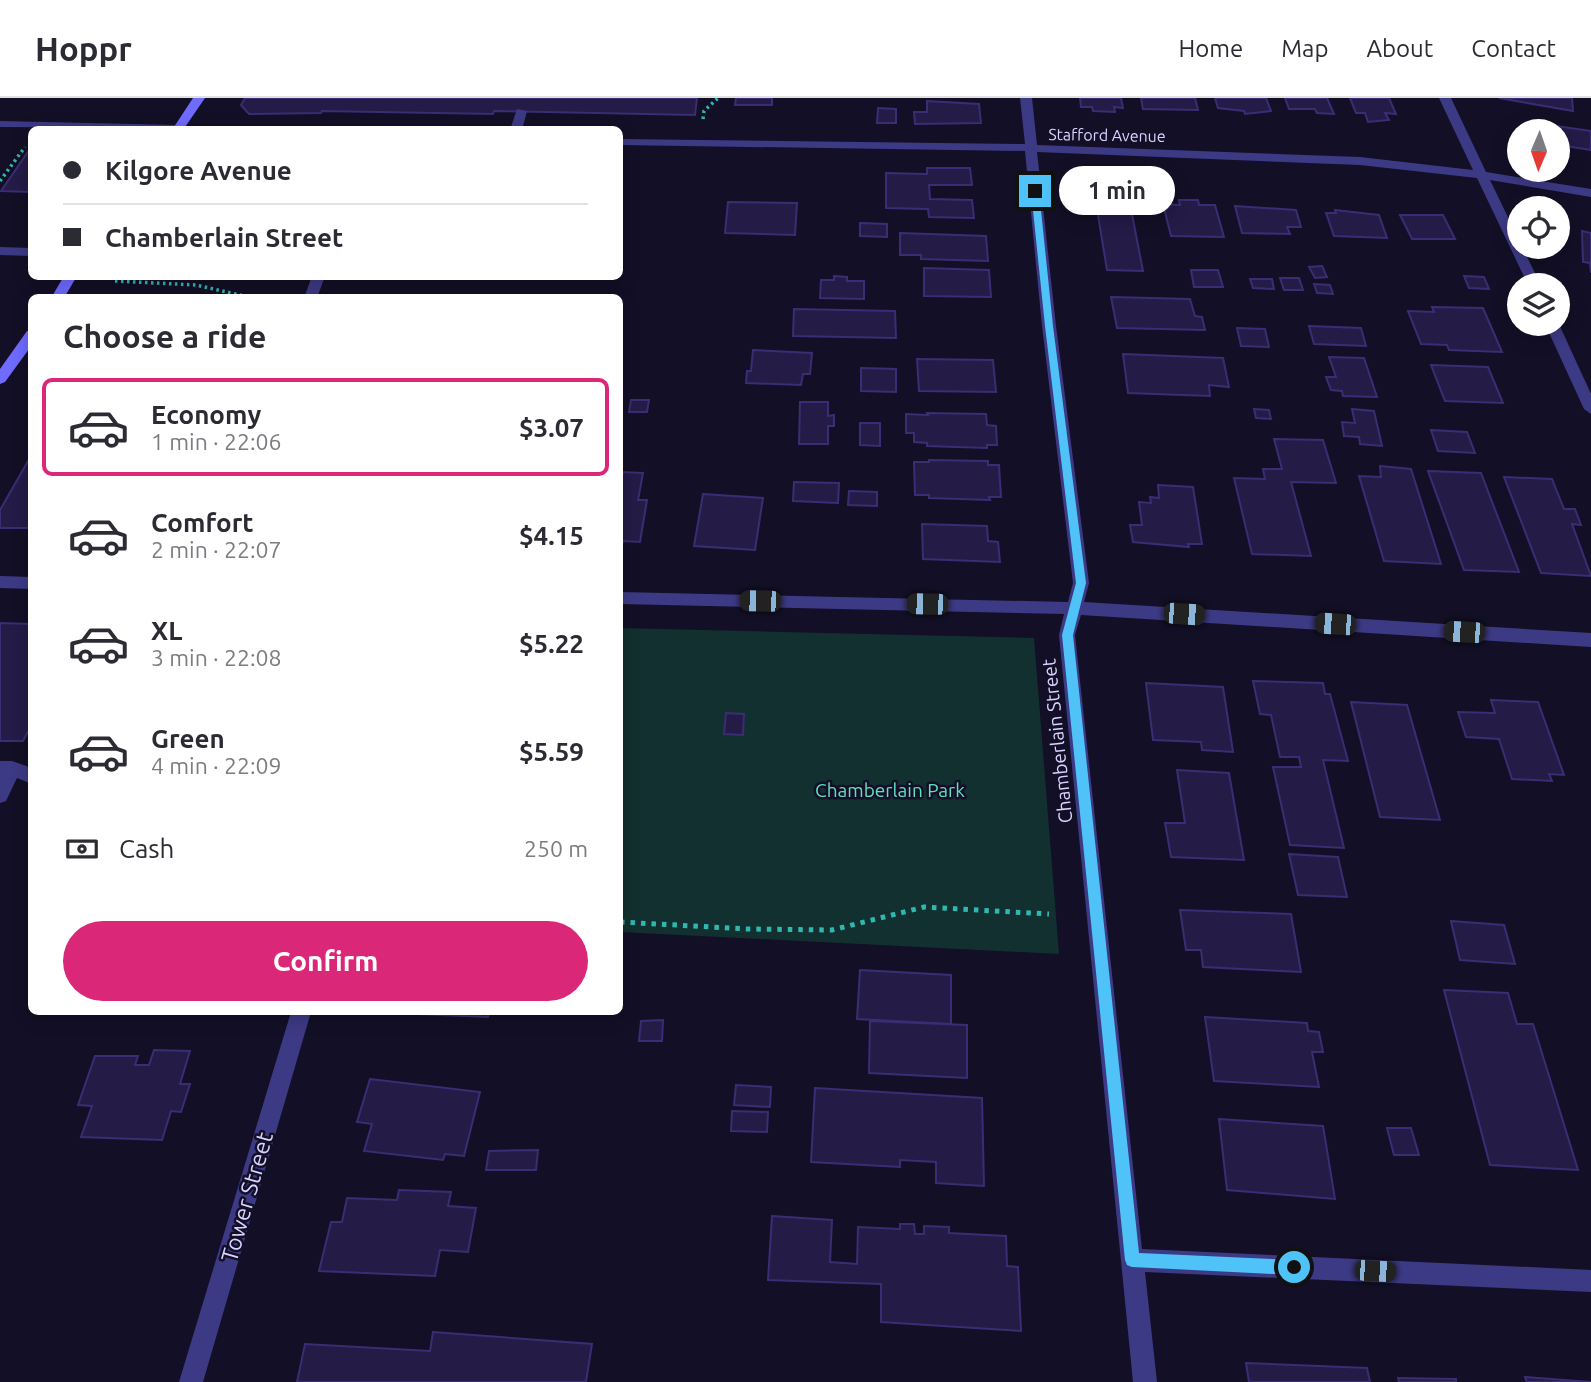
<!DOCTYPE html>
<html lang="en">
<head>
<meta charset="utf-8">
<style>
  :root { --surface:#fff; --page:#f2f2f3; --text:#2b2b33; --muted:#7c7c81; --line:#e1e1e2; --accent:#db2777 }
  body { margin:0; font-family:Ubuntu,sans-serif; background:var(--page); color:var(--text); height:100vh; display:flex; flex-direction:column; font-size:26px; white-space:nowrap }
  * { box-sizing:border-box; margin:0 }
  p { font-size:23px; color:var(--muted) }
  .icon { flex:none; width:38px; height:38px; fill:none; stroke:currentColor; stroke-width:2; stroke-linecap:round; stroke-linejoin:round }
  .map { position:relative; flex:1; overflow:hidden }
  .sheet { position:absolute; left:28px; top:196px; width:595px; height:721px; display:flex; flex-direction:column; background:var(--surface); border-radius:10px; box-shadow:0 4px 18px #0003 }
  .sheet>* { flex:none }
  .guide { position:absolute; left:28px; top:28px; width:595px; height:154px; border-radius:10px; box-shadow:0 4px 18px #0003; display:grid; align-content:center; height:154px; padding:0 35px; background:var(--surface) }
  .needle { width:46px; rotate:182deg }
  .controls { position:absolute; left:1507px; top:21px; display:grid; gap:14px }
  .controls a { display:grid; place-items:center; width:63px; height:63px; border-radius:50%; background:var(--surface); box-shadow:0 4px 18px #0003; font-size:35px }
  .end { position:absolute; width:32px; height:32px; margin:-16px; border:9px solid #4fc3f7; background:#111; box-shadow:0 0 0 4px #111 }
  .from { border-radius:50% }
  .bubble { position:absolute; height:49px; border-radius:24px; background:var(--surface); box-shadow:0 4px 18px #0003; font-size:23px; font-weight:600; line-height:49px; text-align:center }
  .car { position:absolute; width:21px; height:42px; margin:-21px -10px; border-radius:9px; box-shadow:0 0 5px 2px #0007; background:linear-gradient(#222 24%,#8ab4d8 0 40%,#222 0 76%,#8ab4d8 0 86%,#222 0) }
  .guide b { display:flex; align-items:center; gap:24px; height:66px; font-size:26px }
  .guide b+b { border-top:2px solid var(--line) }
  .guide i { width:18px; height:18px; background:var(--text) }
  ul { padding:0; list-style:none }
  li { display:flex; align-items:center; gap:21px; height:98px; margin:0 14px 10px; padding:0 21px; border:4px solid transparent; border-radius:10px }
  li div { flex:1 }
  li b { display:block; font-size:26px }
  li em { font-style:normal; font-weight:600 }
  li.active { border-color:var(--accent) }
  li>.icon { width:63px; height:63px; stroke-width:1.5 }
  h2 { padding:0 35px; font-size:32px; line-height:84px }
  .pay { display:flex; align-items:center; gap:18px; height:77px; padding:0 35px; font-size:26px }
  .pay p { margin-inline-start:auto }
  .action { display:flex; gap:14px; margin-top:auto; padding:14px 35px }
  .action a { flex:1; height:80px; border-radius:42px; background:var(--accent); color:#fff; font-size:28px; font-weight:600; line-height:80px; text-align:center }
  header { display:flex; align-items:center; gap:42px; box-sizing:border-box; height:98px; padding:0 35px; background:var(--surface); border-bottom:2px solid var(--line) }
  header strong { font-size:33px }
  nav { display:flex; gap:38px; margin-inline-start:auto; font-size:24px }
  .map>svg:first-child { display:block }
  .green { fill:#12302f }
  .building { fill:#241b47; stroke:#3b2d73; stroke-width:2 }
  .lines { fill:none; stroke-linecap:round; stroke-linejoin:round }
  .path-far1 { stroke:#2fb8b0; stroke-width:3.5; stroke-dasharray:2.5 3.5; stroke-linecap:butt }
  .path { stroke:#2fb8b0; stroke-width:5; stroke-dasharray:4.5 6; stroke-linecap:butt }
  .service { fill:#3d3a85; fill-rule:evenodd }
  .minor { fill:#3d3a85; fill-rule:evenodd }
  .tertiary { fill:#3d3a85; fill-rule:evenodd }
  .secondary { fill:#6f6bff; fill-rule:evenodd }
  .route { fill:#4fc3f7 }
  .labels { text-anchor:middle; stroke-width:5; stroke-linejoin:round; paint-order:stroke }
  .far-street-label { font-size:16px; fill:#d9d4ff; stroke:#130f26 }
  .street-label { font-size:19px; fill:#d9d4ff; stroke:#130f26 }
  .park-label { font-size:19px; fill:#5fe0c0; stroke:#130f26 }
  .near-street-label { font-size:23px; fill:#d9d4ff; stroke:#130f26 }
</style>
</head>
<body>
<header>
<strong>Hoppr</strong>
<nav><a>Home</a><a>Map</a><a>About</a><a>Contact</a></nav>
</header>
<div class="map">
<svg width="1591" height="1284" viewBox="0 0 1591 1284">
  <rect width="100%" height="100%" fill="#130f26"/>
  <path class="green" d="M620,530l414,10 25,316 -439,-22z"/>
  <g class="building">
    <path d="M245,0h452l-2,17 -201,-4 -1,3 -171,-3 -1,2 -72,1 -8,-9z"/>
    <path d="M736,0h36v7h-37z"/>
    <path d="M1080,0h41l2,10 -9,-1 1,5 -22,-1 -1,-4h-11z"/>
    <path d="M1141,0h54l3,12 -55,-1z"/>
    <path d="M1215,0h51l5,13 -26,3 -1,-3 -26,-3z"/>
    <path d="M1285,0h42l7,16 -17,-1 -2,-4h-26z"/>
    <path d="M1350,0h39l7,16 -11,-1 4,7 -21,2 -3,-9h-9z"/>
    <path d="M1572,0l1,13 -74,-13z"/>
    <path d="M927,3l52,3 2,19 -66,1 -1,-12h13z"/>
    <path d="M878,10l18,1v14h-19z"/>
    <path d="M1528,24l63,9v19l-33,-5v-14h-29z"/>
    <path d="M32,48v46l-31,-1z"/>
    <path d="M927,70h43l2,17h-43l1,14 42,1 2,18 -45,-1 -1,-8 -42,-1v-35l41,1z"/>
    <path d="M1179,102h19l1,5h16l9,32 -53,-1 -8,-32 17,1z"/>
    <path d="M728,104l69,1 -2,32 -70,-2z"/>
    <path d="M1096,105l34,1 13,67 -36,-1z"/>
    <path d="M1235,108l61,4 5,17h-14l3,7 -48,-1z"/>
    <path d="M1335,112l44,5 8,23 -53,-2 -8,-23h10z"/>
    <path d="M1400,117h43l12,24h-43z"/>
    <path d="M860,125l27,1v13l-27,-1z"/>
    <path d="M1582,133l9,2v40l-1,-10 -7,-1z"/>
    <path d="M900,135l86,3 2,25 -67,-2v-4h-21z"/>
    <path d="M1322,168l5,11 -12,1 -6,-11z"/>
    <path d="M924,170l65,2 2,27 -67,-1z"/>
    <path d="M1191,172h27l5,17h-29z"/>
    <path d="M834,178l13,1v4h17v18l-44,-1 1,-18h13z"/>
    <path d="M1464,178l20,1 5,12 -20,-1z"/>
    <path d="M1280,180h19l4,12h-19z"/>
    <path d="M1250,181h22l2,10 -21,-1z"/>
    <path d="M1314,186l16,1 3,9 -16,-1z"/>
    <path d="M1111,199l79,2 5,17 7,1 3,13 -88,-2z"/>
    <path d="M1432,209l51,1 19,44 -53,-2 -2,-5 -26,-1 -13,-33 26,1z"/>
    <path d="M794,211l101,2 1,27 -103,-2z"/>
    <path d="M1309,228l52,2 5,18 -52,-2z"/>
    <path d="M1237,230l28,1 4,18 -28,-1z"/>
    <path d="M753,252l59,3 -2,21h-7l-2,11 -55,-2 1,-12h4z"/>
    <path d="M1123,256l100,4 6,29 -20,-2 1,11 -82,-3z"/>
    <path d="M1329,259l35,1 13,39 -34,-1 -1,-5 -11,-1 -5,-13h10z"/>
    <path d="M917,261l76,1 3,32 -77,-1z"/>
    <path d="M1431,267l57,2 15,36 -58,-2z"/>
    <path d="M861,270l35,1v23l-35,-1z"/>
    <path d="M631,302h18l-2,12h-18z"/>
    <path d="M800,304h28v14l6,-1v11h-6v18h-29z"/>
    <path d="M1254,311l15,1 2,9 -15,-1z"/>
    <path d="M1352,311l22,2 8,35 -22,-2 -1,-7 -15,-1 -2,-14 13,1z"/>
    <path d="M927,315l59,1 1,11 9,1 1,19h-10v3l-60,-2v-3l-13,-1v-9h-8v-19l22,1z"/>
    <path d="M860,325h20v23l-20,-1z"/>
    <path d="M1431,332l36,2 8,21 -37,-2z"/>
    <path d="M1274,341l49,1 13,43 -45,-1 20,74 -59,-2 -18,-76 31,1 -2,-10h19z"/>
    <path d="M32,356v74h-32v-18z"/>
    <path d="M929,362l59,1v4h11l2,32h-12l1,3 -61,-2v-3h-14l-1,-33h15z"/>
    <path d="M1380,368l31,3 30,95 -57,-3 -25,-85 22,1z"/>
    <path d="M1428,373l53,2 38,99 -55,-2z"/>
    <path d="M620,374l23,1 -5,27h9l-7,42 -17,-1 -3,10z"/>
    <path d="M1504,379l48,2 12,30h11l6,16 -9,-1 19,52 -50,-3z"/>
    <path d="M794,384l45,1 -1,20 -45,-2z"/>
    <path d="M1158,387l35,2 9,57h-14l1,3 -56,-5 -3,-17h12l-3,-23 12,1 -1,-6 9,1z"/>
    <path d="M849,393l28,1v14l-29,-1z"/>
    <path d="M703,396l60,4 -8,52 -61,-4z"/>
    <path d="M922,426l65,2 1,15 10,1 2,20 -77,-3z"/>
    <path d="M0,525l32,1v100l-9,17h-23z"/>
    <path d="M1253,583l70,2 2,11h5l18,67 -25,-1 21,88 -54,-3 -17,-78h28l-2,-10h-19l-9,-42 -11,-1z"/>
    <path d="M1146,585l77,4 10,65 -31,-2 -1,-8 -48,-2z"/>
    <path d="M1491,602l47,2 26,73 -15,-1 3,7 -40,-2 -13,-40 -33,-2 -8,-25 37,1z"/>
    <path d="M1351,604l56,3 33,115 -60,-3z"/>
    <path d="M726,615l18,1 -1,21 -19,-1z"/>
    <path d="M1177,672l52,3 15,87 -73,-3 -6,-34h20z"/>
    <path d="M1289,756l49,3 9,40 -49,-2z"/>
    <path d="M1180,812l111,4 10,58 -98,-5 -2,-17h-15z"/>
    <path d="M1451,823l53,4 11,39 -55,-4z"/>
    <path d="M860,872l91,5v49l-94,-5z"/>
    <path d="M1444,892l64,3 9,31h16l45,146 -88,-5z"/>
    <path d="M419,914h70l-1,5 -70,-3z"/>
    <path d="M1205,919l102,6 1,8 11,1 4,20h-11l7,35 -105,-6z"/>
    <path d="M663,922l-1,21h-23l2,-20z"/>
    <path d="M870,923l97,4v53l-98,-5z"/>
    <path d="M154,952l36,1 -10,33h10l-9,28 -10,-1 -9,29 -81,-3 11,-31 -14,-1 17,-49h43l-3,9h14z"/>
    <path d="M370,981l110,13 -16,64 -19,-2 -2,6 -79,-9 8,-27 -15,-2z"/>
    <path d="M736,987l35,2 -1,20 -36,-2z"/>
    <path d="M815,990l167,10 2,88 -48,-3v-21l-36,-2v7l-89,-5z"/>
    <path d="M732,1013l36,1 -1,20 -36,-1z"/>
    <path d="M1219,1021l104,7 12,73 -108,-9z"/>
    <path d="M1387,1030h24l8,27h-25z"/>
    <path d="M538,1052l-2,20h-50l3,-19z"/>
    <path d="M399,1092l52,2 -3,14 28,2 -8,44 -28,-2 -5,26 -116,-5 12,-49h11l5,-24 50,2z"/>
    <path d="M772,1118l60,4 -2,42 27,2 1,-37 42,2v-5h14l1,10h9v-8l25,1v6l57,3 1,30 11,1 3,64 -140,-9v-38l-113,-4z"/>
    <path d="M433,1234l159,12 -6,38h-289l8,-38 125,7z"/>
    <path d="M1246,1265l121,5 3,14h-121z"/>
    <path d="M1525,1279l66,5h-64z"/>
    <path d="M1398,1280l58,1v3h-57z"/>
  </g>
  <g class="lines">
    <g class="path-far1">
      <path d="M703,21l1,-8 14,-13"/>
      <path d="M0,83l25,-34"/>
      <path d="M115,183l81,4 57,13"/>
    </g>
    <path class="path" d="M620,824l128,7 84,1 92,-23 125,7"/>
    <g class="service">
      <path d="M517,11l10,2 -5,19h-12z"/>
      <path d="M0,23l178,4 6,3 -184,-1z"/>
      <path d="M312,178h13l-8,22h-13z"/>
      <path d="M0,663h12l20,7v16l-15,-6 -11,23 -6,2z"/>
    </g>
    <g class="minor">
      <path d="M1020,0h12l5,47 323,12 113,13 -34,-72h12l35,74 105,17v8l-101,-17 29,60v7h3l19,38h-13l-51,-107 -117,-13 -323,-13 19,174 33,257 -5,19 507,31v14l-510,-32 -6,20 67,614 449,21v22l-446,-20 12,110h-24l-74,-747 5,-21 -444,-10v-12l448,10 5,-19 -31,-257 -17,-175 -405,-6v-6l405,5z"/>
      <path d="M1558,224l33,72v20l-7,-5 -39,-85z"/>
      <path d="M0,478l32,1v12l-32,-1z"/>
      <path d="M291,914h20l-108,370h-24z"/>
    </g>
    <path class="tertiary" d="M0,149l32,1v8l-32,-1z"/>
    <g class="secondary">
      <path d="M193,0h12l-22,32h-11z"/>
      <path d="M64,178h13l-13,22h-13z"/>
      <path d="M32,232v15l-27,37 -5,2v-15l27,-38z"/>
    </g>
  </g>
  <path class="route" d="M1035,90l4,3 14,135 33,257 -13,52 66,618 155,7 5,2 2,5 -2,6 -5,2 -162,-8 -5,-2 -2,-5 -63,-625 14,-52 -31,-257 -14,-135z"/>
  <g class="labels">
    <g class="far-street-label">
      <text transform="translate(1107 37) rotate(1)" y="6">Stafford Avenue</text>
    </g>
    <g class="street-label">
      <text transform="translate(1057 643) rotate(-96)" y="7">Chamberlain Street</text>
    </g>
    <g class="park-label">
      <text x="890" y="699">Chamberlain Park</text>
    </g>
    <g class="near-street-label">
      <text transform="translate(247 1099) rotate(-74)" y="8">Tower Street</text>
    </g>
  </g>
</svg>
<div class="controls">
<a><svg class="needle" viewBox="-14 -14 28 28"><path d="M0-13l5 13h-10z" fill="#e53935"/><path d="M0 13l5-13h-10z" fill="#7c7c81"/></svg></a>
<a><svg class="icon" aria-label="locate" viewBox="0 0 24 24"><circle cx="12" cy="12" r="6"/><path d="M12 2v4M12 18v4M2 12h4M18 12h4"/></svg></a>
<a><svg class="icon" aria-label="layers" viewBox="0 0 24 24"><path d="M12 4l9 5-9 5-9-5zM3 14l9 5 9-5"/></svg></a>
</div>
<i class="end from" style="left:1294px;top:1169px"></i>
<i class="end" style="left:1035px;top:93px"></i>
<div class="bubble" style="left:1059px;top:68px;width:116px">1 min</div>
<i class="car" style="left:760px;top:503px;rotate:271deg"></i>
<i class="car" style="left:927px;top:506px;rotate:271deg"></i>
<i class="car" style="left:1184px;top:516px;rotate:94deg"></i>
<i class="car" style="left:1335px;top:526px;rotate:274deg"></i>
<i class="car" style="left:1464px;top:534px;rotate:273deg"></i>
<i class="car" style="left:1375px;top:1173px;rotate:93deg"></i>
<div class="guide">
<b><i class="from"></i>Kilgore Avenue</b>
<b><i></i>Chamberlain Street</b>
</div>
<section class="sheet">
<h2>Choose a ride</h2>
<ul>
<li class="active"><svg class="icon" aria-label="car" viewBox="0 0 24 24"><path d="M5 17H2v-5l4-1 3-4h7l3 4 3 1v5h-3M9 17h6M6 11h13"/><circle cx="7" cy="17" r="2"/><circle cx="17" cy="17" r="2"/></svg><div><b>Economy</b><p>1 min · 22:06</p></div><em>$3.07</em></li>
<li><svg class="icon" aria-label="car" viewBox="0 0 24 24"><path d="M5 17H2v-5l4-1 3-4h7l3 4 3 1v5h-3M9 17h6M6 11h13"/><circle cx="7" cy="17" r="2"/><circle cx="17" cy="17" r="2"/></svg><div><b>Comfort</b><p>2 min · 22:07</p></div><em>$4.15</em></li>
<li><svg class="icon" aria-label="car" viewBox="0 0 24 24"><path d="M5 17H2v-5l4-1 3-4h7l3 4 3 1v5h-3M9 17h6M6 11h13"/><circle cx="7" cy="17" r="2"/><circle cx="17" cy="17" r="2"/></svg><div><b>XL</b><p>3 min · 22:08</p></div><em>$5.22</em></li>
<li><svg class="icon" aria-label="car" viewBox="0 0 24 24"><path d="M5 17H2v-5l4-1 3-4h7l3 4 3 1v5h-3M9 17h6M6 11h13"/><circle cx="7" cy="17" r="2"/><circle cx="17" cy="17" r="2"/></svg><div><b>Green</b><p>4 min · 22:09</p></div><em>$5.59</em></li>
</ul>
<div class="pay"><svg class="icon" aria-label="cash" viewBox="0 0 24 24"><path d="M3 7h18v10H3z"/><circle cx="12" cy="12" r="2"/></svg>Cash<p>250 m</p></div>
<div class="action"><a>Confirm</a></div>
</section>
</div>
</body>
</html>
